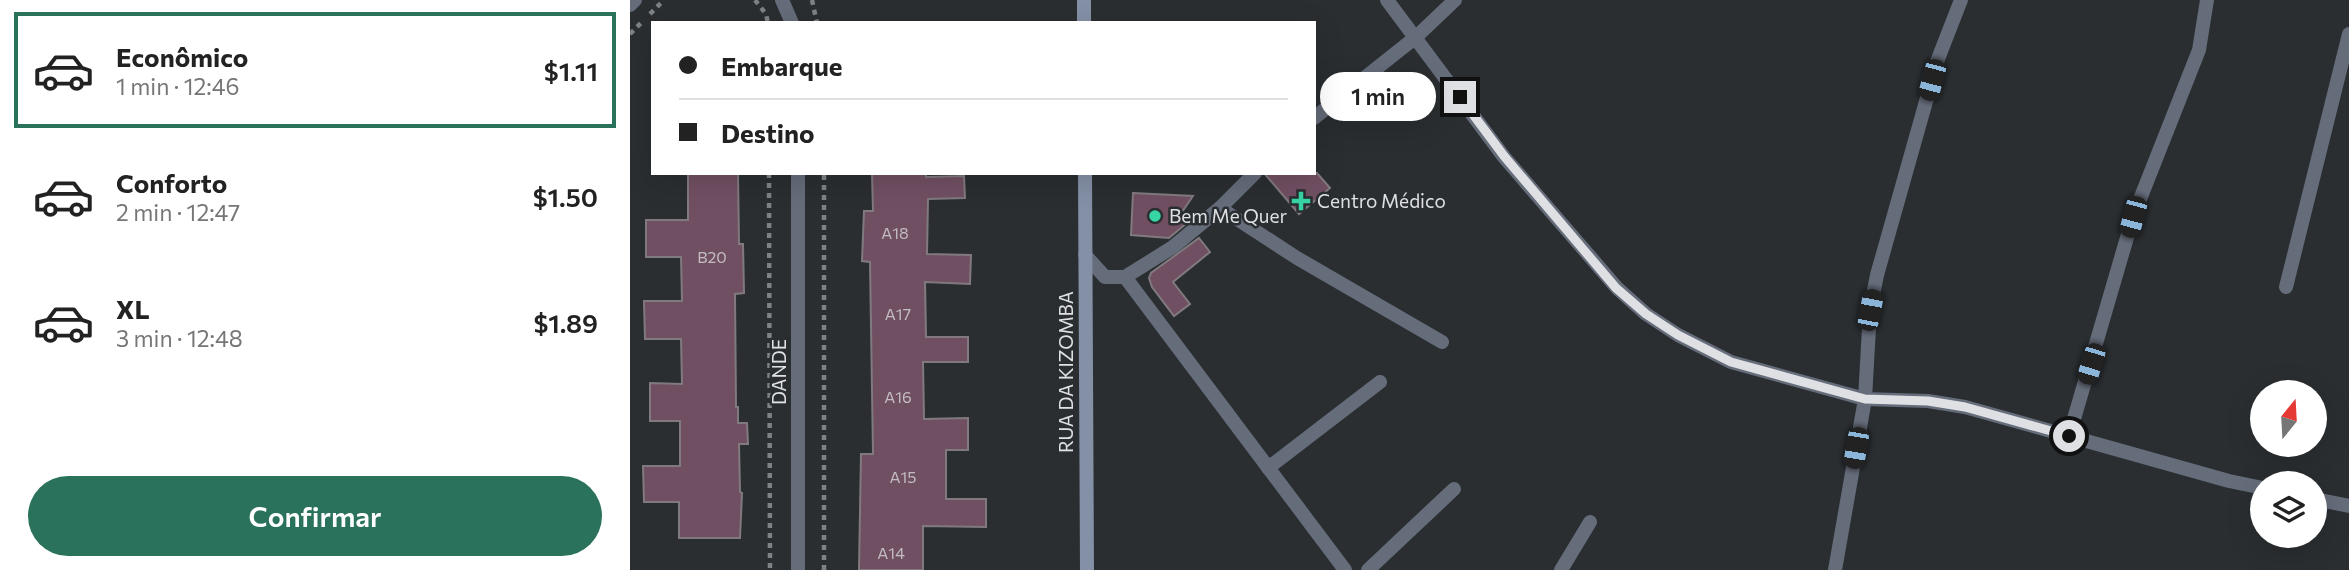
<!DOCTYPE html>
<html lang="pt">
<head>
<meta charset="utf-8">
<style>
  :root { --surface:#fff; --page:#f6f6f6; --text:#222; --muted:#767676; --line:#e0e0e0; --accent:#2b725d }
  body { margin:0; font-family:Commissioner,sans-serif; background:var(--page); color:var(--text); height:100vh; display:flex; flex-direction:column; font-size:26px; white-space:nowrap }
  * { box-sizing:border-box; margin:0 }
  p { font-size:23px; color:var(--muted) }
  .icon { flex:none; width:38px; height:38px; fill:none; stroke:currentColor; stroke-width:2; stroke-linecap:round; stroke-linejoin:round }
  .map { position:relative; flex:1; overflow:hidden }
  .details { display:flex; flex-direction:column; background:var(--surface); width:630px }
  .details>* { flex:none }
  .hud { position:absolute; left:21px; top:21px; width:665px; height:154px; border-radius:0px; box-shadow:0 7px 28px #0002; display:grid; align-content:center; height:154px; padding:0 28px; background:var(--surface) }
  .needle { width:46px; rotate:18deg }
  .controls { position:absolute; left:1620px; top:380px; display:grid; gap:14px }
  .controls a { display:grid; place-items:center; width:77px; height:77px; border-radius:50%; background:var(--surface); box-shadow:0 7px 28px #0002; font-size:35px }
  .end { position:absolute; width:32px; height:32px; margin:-16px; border:9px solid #dee0e3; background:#111; box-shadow:0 0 0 4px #111 }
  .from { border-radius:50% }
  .bubble { position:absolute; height:49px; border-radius:24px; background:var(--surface); box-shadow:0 7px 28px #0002; font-size:23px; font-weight:600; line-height:49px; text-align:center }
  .car { position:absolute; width:21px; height:42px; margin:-21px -10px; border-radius:9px; box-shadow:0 0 5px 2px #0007; background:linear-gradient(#222 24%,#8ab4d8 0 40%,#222 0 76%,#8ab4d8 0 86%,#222 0) }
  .hud b { display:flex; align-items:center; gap:24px; height:66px; font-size:26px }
  .hud b+b { border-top:2px solid var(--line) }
  .hud i { width:18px; height:18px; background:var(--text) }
  ul { padding:12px 0 0; list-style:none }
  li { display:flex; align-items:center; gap:21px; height:116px; margin:0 14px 10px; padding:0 14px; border:4px solid transparent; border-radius:0px }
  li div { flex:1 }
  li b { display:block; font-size:26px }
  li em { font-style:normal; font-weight:600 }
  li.on { border-color:var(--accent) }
  li>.icon { width:63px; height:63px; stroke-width:1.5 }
  .cta { display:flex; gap:14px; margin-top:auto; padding:14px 28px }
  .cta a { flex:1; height:80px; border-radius:42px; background:var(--accent); color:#fff; font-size:28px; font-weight:600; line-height:80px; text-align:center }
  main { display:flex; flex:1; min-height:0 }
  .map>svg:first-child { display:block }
  .building { fill:#704f62; stroke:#807a7e; stroke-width:2 }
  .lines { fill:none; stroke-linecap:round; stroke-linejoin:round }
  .path { stroke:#7f8285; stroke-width:4.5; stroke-dasharray:5 5; stroke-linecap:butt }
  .minor { stroke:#656c7a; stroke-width:14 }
  .secondary { stroke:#8490a6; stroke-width:14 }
  .route { stroke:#dee0e3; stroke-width:9 }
  .poi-dot { fill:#37d4a6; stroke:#2a2e31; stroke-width:2.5 }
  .labels { text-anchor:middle; stroke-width:5; stroke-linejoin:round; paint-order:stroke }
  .number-label { font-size:16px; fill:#c2bcc3 }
  .poi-label { font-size:19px; fill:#dee0e3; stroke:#2a2e31; text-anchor:start }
  .street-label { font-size:19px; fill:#dee0e3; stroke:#2a2e31 }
</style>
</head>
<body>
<main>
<section class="details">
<ul>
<li class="on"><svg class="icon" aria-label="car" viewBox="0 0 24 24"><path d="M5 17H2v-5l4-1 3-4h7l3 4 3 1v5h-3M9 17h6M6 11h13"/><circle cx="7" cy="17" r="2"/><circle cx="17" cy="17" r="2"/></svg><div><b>Econômico</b><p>1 min · 12:46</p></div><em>$1.11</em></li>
<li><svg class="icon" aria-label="car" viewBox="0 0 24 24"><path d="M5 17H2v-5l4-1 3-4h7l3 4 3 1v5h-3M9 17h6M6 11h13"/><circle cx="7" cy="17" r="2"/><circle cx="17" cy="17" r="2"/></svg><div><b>Conforto</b><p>2 min · 12:47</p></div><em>$1.50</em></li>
<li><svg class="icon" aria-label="car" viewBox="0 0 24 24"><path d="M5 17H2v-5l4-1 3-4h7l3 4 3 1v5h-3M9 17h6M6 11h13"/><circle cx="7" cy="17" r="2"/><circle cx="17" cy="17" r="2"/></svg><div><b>XL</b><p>3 min · 12:48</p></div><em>$1.89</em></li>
</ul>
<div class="cta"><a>Confirmar</a></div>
</section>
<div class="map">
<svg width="1719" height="570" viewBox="0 0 1719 570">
  <rect width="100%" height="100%" fill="#2a2e31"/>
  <g class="building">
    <path d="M58,173h50l1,71h4l1,49 -9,1 1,113h2v16h9l1,21h-9l1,48 2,1 -2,45h-61v-36h-35l-1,-36h37v-45h-30v-38l32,1 -1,-45h-36l-1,-38h38l-1,-44h-35v-37h42z"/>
    <path d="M242,173h54v4l38,-1 1,22 -37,1 -1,55 44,1 -1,29 -45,-2 1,55h42v25h-45l1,57 44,-1v32h-22v49h40v28l-63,-1v44h-64l2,-116h12l-3,-192 -8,-1 2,-50h9z"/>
    <path d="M634,173h53l13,15 -31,26z"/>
    <path d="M503,193l60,3 -13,19 7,8 -18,15 -38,-3z"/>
    <path d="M569,238l11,14 -37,30 17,22 -16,12 -22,-29 -3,-9 2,-5z"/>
  </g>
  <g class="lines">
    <g class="path">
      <path d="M125,0l11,14 2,9"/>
      <path d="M182,0l5,23"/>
      <path d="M20,14l14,-14"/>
      <path d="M0,34l14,-14"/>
      <path d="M139,173l1,397"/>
      <path d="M194,570v-397"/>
    </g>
    <g class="minor">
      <path d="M152,0l10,23"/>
      <path d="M757,0l117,157 113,131 29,26 32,21 53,27 134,37 63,2 37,6 264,74 34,7"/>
      <path d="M0,5l5,-5"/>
      <path d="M684,118l102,-81 39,-37"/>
      <path d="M590,208l77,50 145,84"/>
      <path d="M455,255l20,22h20l48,-30 47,-39 35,-35"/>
      <path d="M495,277l220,293"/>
      <path d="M1656,287l63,-253"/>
      <path d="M1439,436l64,-219 66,-167 8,-50"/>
      <path d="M638,468l112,-86"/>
      <path d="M1685,499l34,7"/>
      <path d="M168,570v-397"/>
      <path d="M738,570l86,-81"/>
      <path d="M931,570l29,-48"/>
      <path d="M1205,570l30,-171 5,-89 7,-35 61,-216 23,-59"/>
    </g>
    <g class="secondary">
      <path d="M454,0v23"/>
      <path d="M455,173l2,397"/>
    </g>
  </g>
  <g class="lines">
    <path class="route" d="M830,97l44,59 112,132 30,26 32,21 53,27 134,37 63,2 37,6 104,29"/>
  </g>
  <g class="poi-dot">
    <path d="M667.5 190.5h7v7h7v7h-7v7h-7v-7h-7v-7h7z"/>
    <circle cx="525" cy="216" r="7"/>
  </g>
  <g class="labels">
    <g class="number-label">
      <text x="265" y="239">A18</text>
      <text x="82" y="263">B20</text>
      <text x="268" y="320">A17</text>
      <text x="268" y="403">A16</text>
      <text x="273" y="483">A15</text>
      <text x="261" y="559">A14</text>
    </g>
    <g class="poi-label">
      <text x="687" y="208">Centro Médico</text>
      <text x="539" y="223">Bem Me Quer</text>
    </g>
    <g class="street-label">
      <text transform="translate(149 372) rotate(-90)" y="7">DANDE</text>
      <text transform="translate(436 372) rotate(-90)" y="7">RUA DA KIZOMBA</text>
    </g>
  </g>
</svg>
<div class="controls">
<a><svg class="needle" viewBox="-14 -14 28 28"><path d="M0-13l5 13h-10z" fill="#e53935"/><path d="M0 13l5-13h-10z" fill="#767676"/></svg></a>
<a><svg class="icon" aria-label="layers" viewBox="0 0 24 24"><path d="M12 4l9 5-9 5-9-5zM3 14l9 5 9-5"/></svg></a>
</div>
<i class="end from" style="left:1439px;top:436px"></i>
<i class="end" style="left:830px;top:97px"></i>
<div class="bubble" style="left:690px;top:72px;width:116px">1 min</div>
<i class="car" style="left:1302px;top:80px;rotate:195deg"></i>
<i class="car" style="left:1503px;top:217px;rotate:195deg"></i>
<i class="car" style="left:1240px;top:310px;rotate:11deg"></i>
<i class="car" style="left:1461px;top:364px;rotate:197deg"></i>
<i class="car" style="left:1226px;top:448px;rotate:190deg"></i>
<div class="hud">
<b><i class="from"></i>Embarque</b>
<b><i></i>Destino</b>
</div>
</div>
</main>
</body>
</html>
